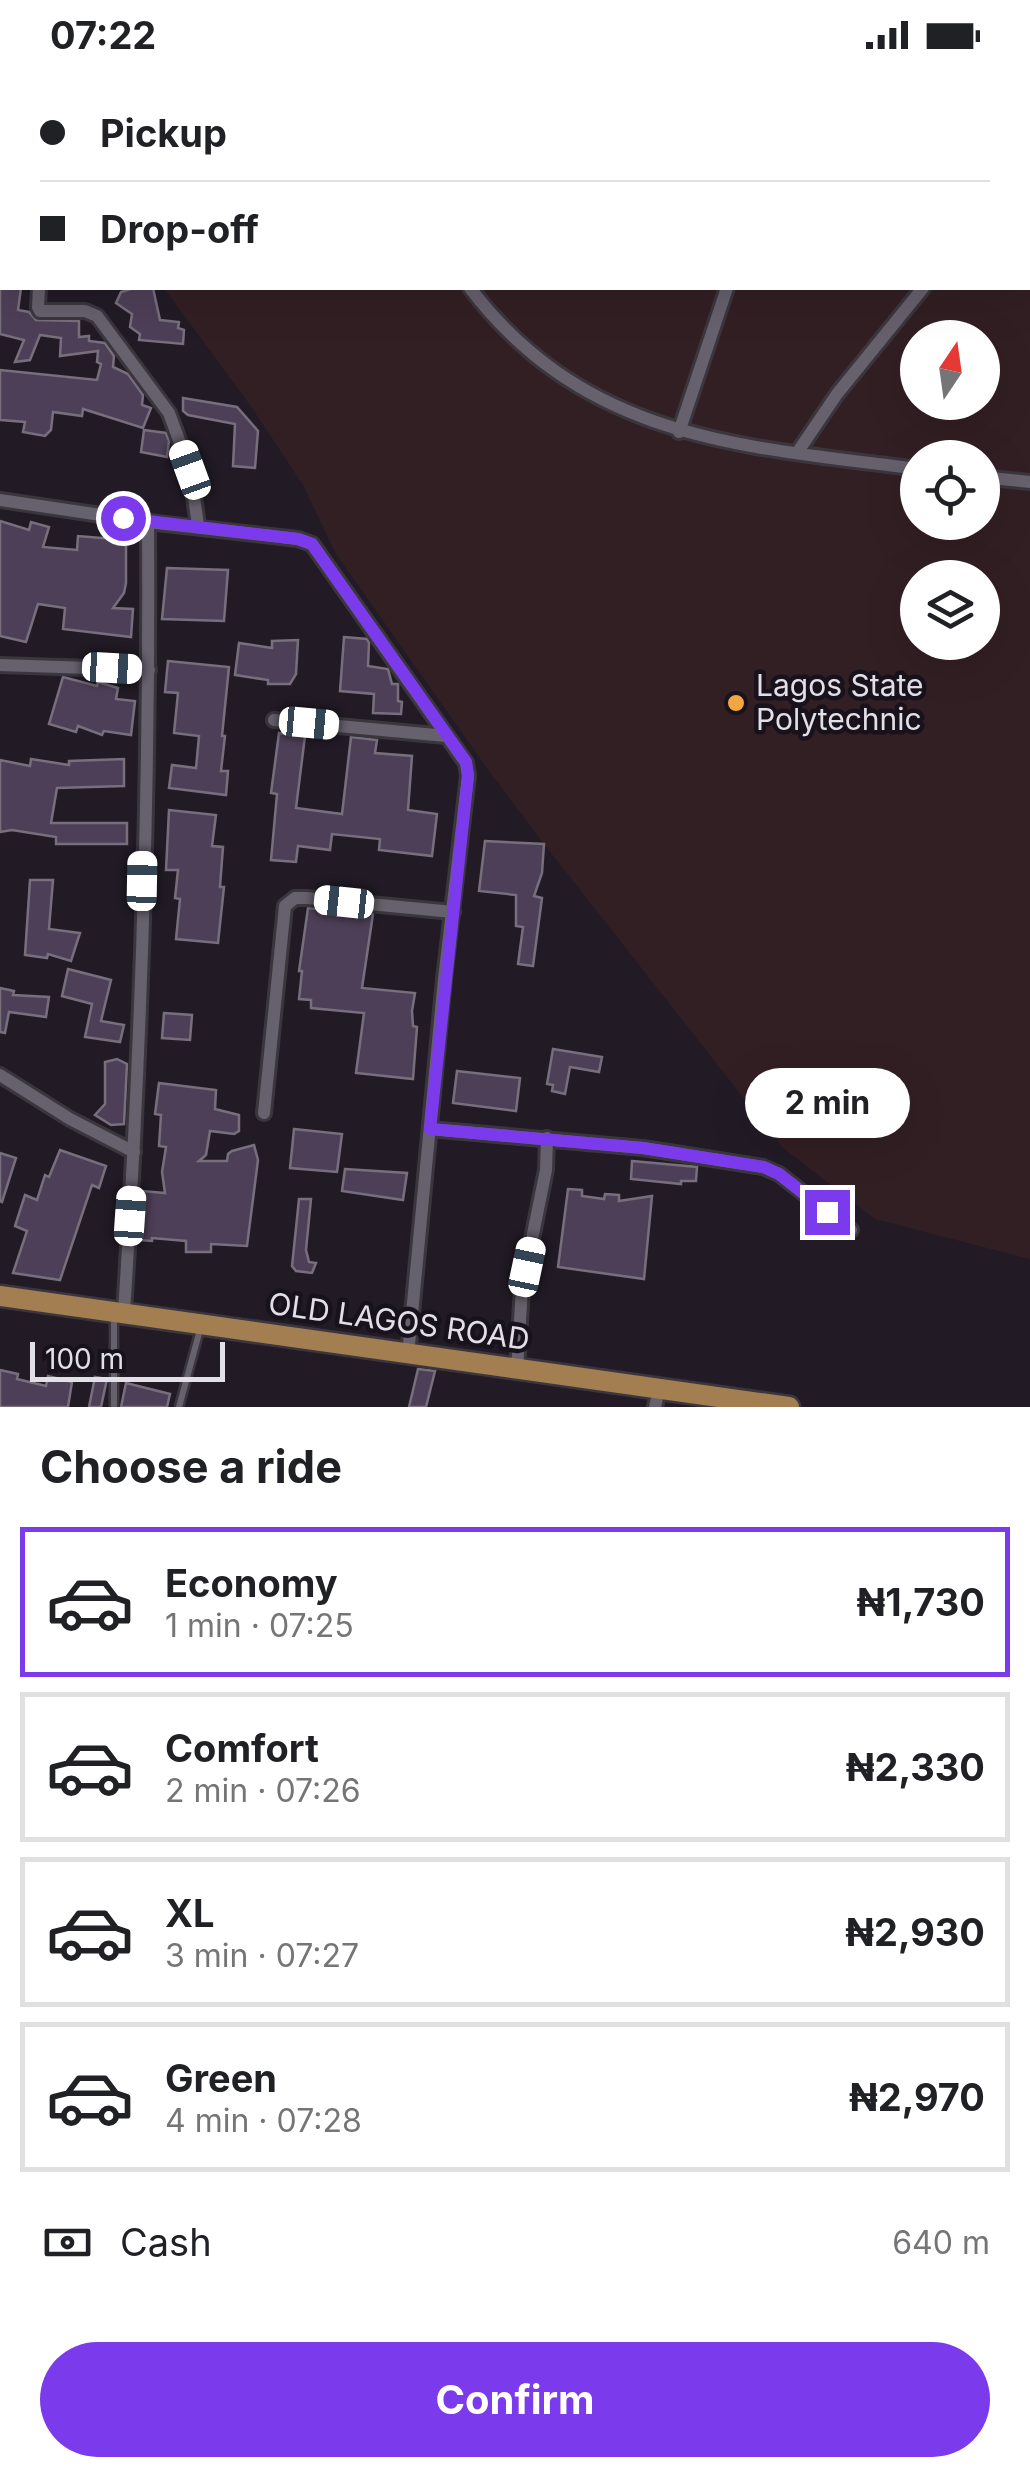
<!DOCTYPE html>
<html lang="en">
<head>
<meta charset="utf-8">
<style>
  :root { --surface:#fff; --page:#f2f2f2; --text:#202124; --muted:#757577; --line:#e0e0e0; --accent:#7c3aed }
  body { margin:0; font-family:Inter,sans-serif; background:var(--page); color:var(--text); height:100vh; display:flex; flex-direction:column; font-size:38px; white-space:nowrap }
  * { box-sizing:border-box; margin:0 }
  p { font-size:32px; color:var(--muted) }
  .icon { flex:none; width:55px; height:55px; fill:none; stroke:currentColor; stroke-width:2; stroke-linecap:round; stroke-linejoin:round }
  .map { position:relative; height:1337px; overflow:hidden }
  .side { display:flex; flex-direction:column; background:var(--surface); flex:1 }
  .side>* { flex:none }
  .banner { position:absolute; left:0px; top:0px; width:1030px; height:220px; box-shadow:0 10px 40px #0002; display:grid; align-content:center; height:220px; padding:0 40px; background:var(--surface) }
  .needle { width:65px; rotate:13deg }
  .tools { position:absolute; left:900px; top:250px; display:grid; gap:20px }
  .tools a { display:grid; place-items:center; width:100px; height:100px; border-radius:50%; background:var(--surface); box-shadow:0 10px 40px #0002; font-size:50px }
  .scale { position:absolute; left:30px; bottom:25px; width:195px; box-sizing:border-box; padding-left:10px; border:5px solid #e3dfe6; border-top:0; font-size:28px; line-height:35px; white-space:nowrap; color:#e3dfe6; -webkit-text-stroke:8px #18121c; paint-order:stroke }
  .end { position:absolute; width:45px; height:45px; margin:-22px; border:12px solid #7c3aed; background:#fff; box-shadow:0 0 0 5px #fff }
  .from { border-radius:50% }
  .bubble { position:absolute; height:70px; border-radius:35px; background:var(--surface); box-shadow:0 10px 40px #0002; font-size:32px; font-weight:700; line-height:70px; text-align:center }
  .car { position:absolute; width:30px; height:60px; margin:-30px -15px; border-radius:12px; box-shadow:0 0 8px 2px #0007; background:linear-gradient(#fff 24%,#345 0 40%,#fff 0 76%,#345 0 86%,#fff 0) }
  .banner b { display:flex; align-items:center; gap:35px; height:95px; font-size:38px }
  .banner b+b { border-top:2px solid var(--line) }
  .banner i { width:25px; height:25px; background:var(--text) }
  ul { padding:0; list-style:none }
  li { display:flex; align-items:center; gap:30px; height:150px; margin:0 20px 15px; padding:0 20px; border:5px solid var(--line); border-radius:0px }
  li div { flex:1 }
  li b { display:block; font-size:38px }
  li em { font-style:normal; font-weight:700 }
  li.active { border-color:var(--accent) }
  li>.icon { width:90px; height:90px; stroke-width:1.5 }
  h2 { padding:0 40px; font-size:45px; line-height:120px }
  .pay { display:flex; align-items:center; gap:25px; height:110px; padding:0 40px; font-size:38px }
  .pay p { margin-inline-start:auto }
  .button { display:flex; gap:20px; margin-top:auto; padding:20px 40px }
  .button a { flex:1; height:115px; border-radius:60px; background:var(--accent); color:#fff; font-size:40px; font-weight:700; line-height:115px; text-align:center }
  .status { display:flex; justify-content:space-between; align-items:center; height:70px; padding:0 50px; background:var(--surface); direction:ltr }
  .status svg { height:28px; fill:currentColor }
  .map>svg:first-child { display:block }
  .education { fill:#321f24; fill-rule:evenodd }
  .building { fill:#4e3f58; stroke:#776f7c; stroke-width:2.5 }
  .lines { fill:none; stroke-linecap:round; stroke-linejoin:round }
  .lane-casing { stroke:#3b363e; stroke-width:11 }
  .street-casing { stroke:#3b363e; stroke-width:18 }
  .primary-casing { stroke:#3b363e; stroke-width:25 }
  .lane { stroke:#67606d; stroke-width:6 }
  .street { stroke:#67606d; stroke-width:12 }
  .primary { stroke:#a37e51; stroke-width:20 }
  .route { stroke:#7c3aed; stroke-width:12 }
  .poi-dot { fill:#f2a541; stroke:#18121c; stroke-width:4 }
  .labels { text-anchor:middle; stroke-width:9; stroke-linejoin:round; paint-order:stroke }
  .poi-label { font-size:30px; fill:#e3dfe6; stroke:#18121c; text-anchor:start }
  .street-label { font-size:30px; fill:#e3dfe6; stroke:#18121c }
</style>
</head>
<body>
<div class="status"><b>07:22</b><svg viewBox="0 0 49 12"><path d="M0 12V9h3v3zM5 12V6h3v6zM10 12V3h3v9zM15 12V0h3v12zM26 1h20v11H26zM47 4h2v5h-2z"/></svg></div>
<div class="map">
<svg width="1030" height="1337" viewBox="0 0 1030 1337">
  <rect width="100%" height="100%" fill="#221b26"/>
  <path class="education" d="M6,0h1024v1189l-155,-40 -93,-72 -238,-303 -60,-80 -148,-210 -33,-69 -53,-80 -86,-117h864v-216zM918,268h64v64h-64zM918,388h64v64h-64zM918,508h64v64h-64z"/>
  <g class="building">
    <path d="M0,218h21l-3,22 11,2 7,8 43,1v16l10,-1v5l16,2 9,13 -1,11 15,7 15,21 -1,10 9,3 -8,20 -60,-19 -1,7 -29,-4 -2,18 -6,6 -22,-4 2,-10 -25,-2v-50l97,10 4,-16 -4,-2 1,-11 -38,5 1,-18 -21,-3 -10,25 -15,2 9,-22 -24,-6z"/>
    <path d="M134,218h19l7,32 19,2 -1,6 6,2 -1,14 -44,-4 1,-6 -10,-7 2,-13 -16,-11 5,-11z"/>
    <path d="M183,328l54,9 21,24 -3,37 -22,-2 2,-42 -47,-9 -5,-4z"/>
    <path d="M144,360l22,3 3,8 -2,16 -26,-5z"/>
    <path d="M0,451l29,9 2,-8 18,5 -6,20 34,3 1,-14 48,4v43l-2,10 -11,15 20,1 -2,28 -68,-8 2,-21 -27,-4 -12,38 -26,-6z"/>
    <path d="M167,498l61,2 -4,51 -62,-2z"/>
    <path d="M344,567l23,2 2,4 -1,23 20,3 4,15h6v17l4,1 -1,12 -28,-1 1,-19 -34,-3z"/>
    <path d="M298,570l-2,34 -6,10h-22v-4l-33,-5 4,-32 33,5v-7z"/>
    <path d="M168,591l61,6 -7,69h3l-4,35h7l-2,24 -57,-7 3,-23 24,3 3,-32 -25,-3 4,-40 -13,-1z"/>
    <path d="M63,607l34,9 1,-4 20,6 -2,11 19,2 -4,34 -27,-4 -2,4 -24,-9 -2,6 -27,-8z"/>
    <path d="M279,663l26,3 -9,72 46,6 9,-77 26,3 -2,13 37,3 -4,54 29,4 -5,42 -53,-6 1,-11 -48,-5 -2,16 -32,-4 -2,16 -25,-2 6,-66 -6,-1z"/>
    <path d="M31,689l38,6v-4l55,-2v27l-67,2 -6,35h76v21h-71v-7l-44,-7 -12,2v-72l30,6z"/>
    <path d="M169,740l47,5 -4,31 11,1 -3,40h4l-6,56 -42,-4 4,-40 -5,-1 3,-28h-12z"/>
    <path d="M485,771l59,3 -2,29 -8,23 8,2 -9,68 -15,-2 5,-37 -7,-1v-31l-37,-4z"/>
    <path d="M30,810h23l-4,49 31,4 -9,28 -23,-7 -1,4 -22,-3z"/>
    <path d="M308,838l65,6 -11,74 53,5 -3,18 1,15 4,1 -4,52 -57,-6 8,-60 -53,-5v-8l-12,-1 3,-28h-3z"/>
    <path d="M68,899l43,11 -10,41 23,4 -4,17 -35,-5 7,-33 -30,-8z"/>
    <path d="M0,918l14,3 -1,4 36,2 -3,20 -37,-5 -4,21 -5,-1z"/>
    <path d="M164,943l28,2 -2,25 -28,-2z"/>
    <path d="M553,979l49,8 -3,15 -29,-5 -5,27 -13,-3 1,-6 -6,-1z"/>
    <path d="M117,989l10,5 -3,60 -13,1 -16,-10 10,-11v-42z"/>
    <path d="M457,1001l63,7 -4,33 -63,-8z"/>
    <path d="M159,1013l57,7 -1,19 24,6v16l-5,3 -24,-3 -4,24 -7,6h28l1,-7 4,-3 22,-6 4,15 -11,86 -36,-2v8h-25v-11l-34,-3v3l-13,-1 4,-49 22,2 -3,-21 4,-25 -7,-1 2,-31 -6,-1z"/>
    <path d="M294,1059l48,5 -5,38 -47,-4z"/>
    <path d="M60,1080l46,16 -7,22 -7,-3 -32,95 -47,-7 14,-42 -12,-5 10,-31 12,5 8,-25 4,2z"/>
    <path d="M0,1083l16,5 -14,44 -2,-1z"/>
    <path d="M632,1091l65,6 -1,14h-15v3l-50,-5z"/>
    <path d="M345,1099l62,4 -4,27 -61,-9z"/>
    <path d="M568,1119l14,1v6l22,3 1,-5 14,1v6l33,-5 -8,83 -86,-12z"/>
    <path d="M299,1129h12l-5,51 3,12 7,1 -4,10 -16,-2 -4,-5z"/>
    <path d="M418,1299l17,2 -9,36h-17z"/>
    <path d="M0,1300l18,4 -1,5 29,7 2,-10 24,6 -4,25h-68z"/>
    <path d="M95,1307l12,2 -6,28h-12z"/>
    <path d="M126,1313l44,11 -3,13h-46z"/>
  </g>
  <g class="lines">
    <defs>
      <g id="lane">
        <path d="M114,1337v-90"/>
        <path d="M179,1337l22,-81"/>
      </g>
      <g id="street">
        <path d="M394,0v2"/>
        <path d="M797,2l1,-2"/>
        <path d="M1028,94l2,-2"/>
        <path d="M0,123l2,1"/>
        <path d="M39,218l-1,19 2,4h45l12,5 72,97 21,57 8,55"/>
        <path d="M470,218c117,153 273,158 448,181"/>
        <path d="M679,362l48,-144"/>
        <path d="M797,383l40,-59 86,-106"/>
        <path d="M982,407l48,5"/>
        <path d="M0,430l148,22 150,17 14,5 154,219 2,13 -24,203 -36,376"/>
        <path d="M0,595l149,5"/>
        <path d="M274,650l172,16"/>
        <path d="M0,1005l70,44 64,33"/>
        <path d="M264,1043l21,-207 10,-8h12l146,14"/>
        <path d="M430,1059l213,19 120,19 16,7 72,56"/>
        <path d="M124,1242c17,-262 26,-526 24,-790"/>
        <path d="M517,1300l5,-82 24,-118 1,-32"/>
        <path d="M655,1337l4,-18"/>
      </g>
      <path id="primary" d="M0,1226l789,111"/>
    </defs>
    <use href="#lane" class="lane-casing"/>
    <use href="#street" class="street-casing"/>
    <use href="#primary" class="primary-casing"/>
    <use href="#lane" class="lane"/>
    <use href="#street" class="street"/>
    <use href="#primary" class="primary"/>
  </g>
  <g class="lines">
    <path class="route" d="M123,448l175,21 14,5 154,218 2,14 -38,353 213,19 121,19 15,7 48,38"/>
  </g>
  <circle class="poi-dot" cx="736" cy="633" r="10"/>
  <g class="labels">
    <g class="poi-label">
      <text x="756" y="626">Lagos State<tspan x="756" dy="34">Polytechnic</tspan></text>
    </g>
    <g class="street-label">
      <text transform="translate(399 1252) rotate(8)" y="10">OLD LAGOS ROAD</text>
    </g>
  </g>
</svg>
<div class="tools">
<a><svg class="needle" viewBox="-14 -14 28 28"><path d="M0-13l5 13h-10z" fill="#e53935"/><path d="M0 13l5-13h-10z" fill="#757577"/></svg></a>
<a><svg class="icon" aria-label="locate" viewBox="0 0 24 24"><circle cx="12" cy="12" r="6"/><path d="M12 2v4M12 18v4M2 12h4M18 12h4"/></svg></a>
<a><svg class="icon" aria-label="layers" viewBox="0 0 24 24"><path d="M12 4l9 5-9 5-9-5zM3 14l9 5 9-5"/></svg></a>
</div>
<div class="scale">100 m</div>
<i class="end from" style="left:123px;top:448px"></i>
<i class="end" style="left:827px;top:1142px"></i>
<div class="bubble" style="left:745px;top:998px;width:165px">2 min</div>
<i class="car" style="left:190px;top:400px;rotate:340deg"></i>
<i class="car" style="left:112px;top:598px;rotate:93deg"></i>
<i class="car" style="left:309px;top:653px;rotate:95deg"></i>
<i class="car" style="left:142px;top:811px;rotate:1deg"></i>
<i class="car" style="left:344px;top:832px;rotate:276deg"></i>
<i class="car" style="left:130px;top:1146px;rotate:4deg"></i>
<i class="car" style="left:527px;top:1197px;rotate:12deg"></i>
<div class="banner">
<b><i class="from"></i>Pickup</b>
<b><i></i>Drop-off</b>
</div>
</div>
<section class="side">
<h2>Choose a ride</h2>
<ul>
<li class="active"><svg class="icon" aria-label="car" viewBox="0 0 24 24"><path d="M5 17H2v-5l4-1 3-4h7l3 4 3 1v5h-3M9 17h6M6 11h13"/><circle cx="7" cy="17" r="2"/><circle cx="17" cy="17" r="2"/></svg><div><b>Economy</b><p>1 min · 07:25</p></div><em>₦1,730</em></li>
<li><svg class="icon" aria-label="car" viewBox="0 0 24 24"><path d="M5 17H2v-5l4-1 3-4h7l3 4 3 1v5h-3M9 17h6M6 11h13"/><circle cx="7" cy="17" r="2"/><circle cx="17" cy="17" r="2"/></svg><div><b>Comfort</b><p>2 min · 07:26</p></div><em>₦2,330</em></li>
<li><svg class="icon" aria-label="car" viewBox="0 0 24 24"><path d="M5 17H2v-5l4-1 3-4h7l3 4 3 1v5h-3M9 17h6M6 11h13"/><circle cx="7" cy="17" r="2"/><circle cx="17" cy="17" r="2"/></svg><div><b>XL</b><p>3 min · 07:27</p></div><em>₦2,930</em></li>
<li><svg class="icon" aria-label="car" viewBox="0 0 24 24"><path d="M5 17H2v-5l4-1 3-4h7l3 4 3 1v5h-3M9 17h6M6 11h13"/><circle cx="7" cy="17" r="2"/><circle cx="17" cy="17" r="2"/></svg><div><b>Green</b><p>4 min · 07:28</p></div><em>₦2,970</em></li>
</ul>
<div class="pay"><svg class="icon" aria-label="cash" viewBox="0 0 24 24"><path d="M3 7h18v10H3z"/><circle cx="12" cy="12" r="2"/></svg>Cash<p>640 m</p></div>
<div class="button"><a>Confirm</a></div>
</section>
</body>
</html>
